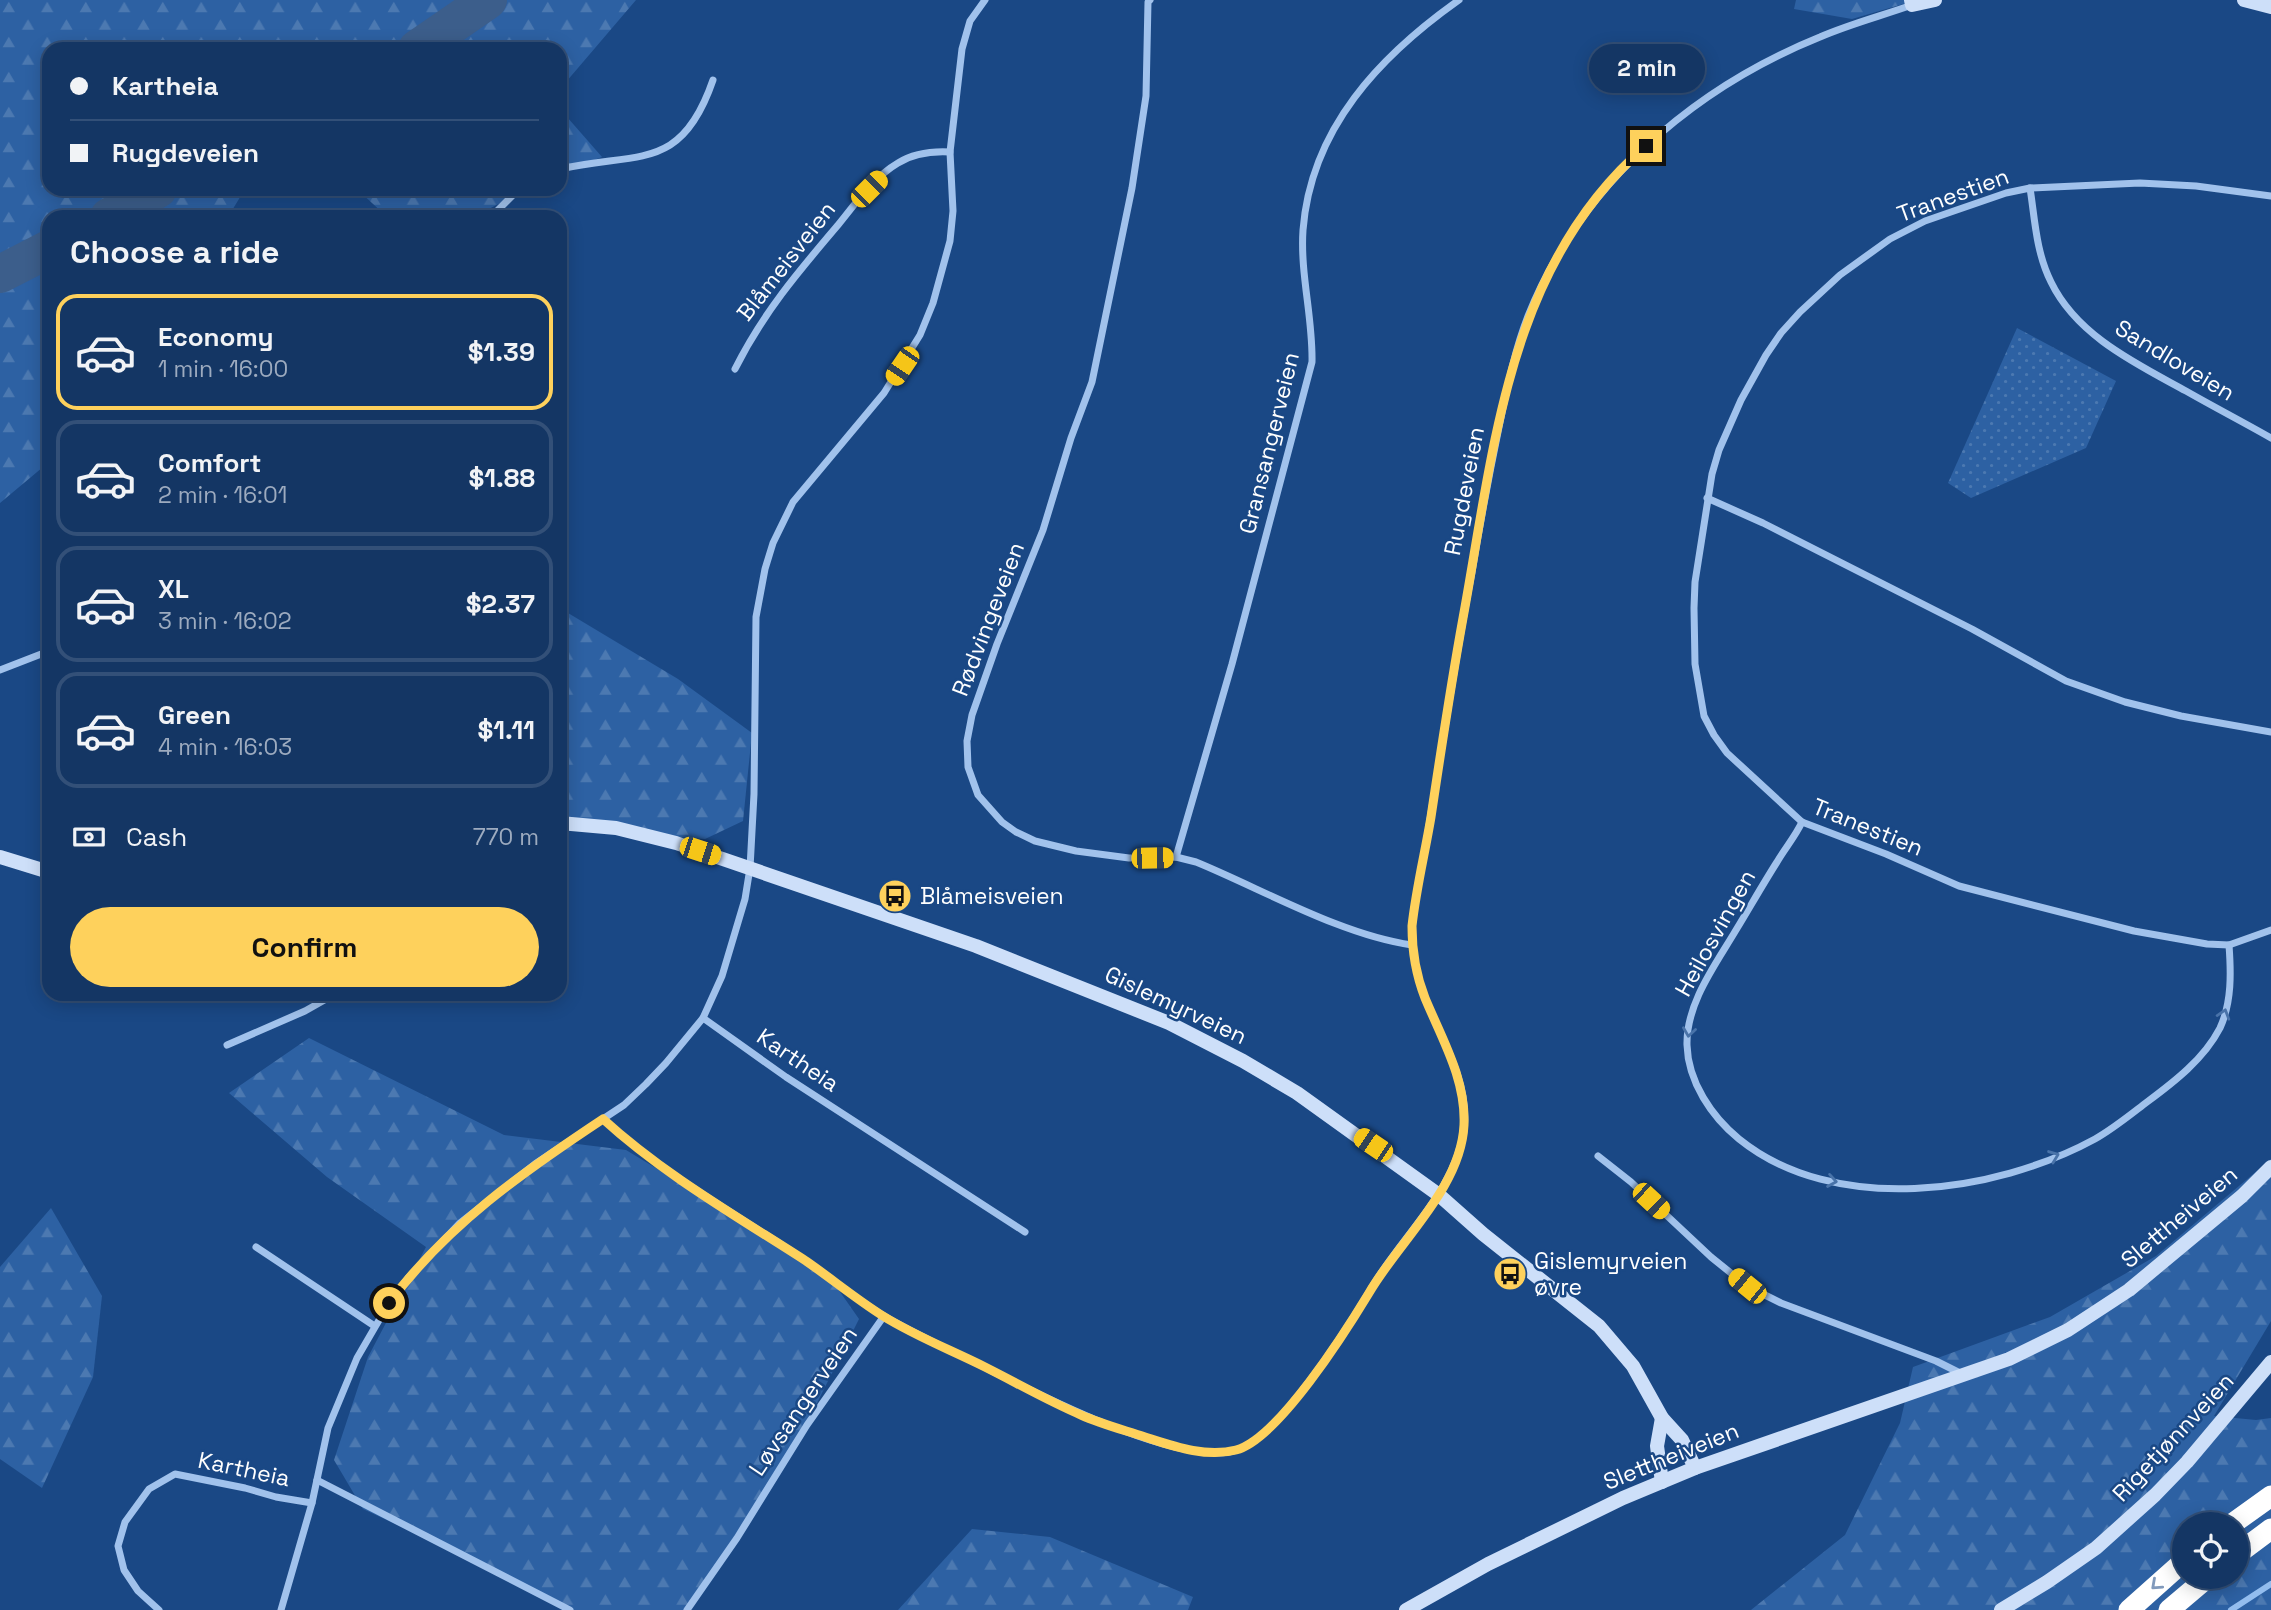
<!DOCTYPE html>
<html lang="en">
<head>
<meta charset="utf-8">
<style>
  :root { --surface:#143664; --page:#21416d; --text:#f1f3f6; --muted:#9dabbf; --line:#335078; --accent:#fed15c }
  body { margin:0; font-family:"Space Grotesk",sans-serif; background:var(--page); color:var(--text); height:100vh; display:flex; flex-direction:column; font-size:26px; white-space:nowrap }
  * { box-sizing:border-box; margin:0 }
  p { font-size:23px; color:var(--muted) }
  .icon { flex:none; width:38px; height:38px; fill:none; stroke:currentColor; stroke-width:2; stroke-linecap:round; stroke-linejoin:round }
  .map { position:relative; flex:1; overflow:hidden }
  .sheet { position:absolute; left:42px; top:210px; width:525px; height:791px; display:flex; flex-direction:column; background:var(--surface); border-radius:21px; box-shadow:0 4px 18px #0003,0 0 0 2px var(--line) }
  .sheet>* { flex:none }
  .hud { position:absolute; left:42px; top:42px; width:525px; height:154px; border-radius:21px; box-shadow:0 4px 18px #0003,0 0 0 2px var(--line); display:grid; align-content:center; height:154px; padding:0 28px; background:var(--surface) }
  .tools { position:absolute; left:2172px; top:1512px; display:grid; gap:14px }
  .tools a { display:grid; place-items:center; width:77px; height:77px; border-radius:50%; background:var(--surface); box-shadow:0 4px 18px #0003,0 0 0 2px var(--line); font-size:35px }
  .end { position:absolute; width:32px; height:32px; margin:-16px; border:9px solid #fed15c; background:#111; box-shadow:0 0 0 4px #111 }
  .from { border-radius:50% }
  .bubble { position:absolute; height:49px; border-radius:24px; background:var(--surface); box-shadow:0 4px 18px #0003,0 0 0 2px var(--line); font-size:23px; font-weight:700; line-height:49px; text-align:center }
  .car { position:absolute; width:21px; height:42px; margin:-21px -10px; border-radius:9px; box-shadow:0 0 5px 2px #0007; background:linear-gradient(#f5c518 24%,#345 0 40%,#f5c518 0 76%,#345 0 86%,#f5c518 0) }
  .hud b { display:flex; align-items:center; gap:24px; height:66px; font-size:26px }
  .hud b+b { border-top:2px solid var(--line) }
  .hud i { width:18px; height:18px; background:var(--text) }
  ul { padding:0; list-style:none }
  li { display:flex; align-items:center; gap:21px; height:116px; margin:0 14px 10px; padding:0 14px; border:4px solid var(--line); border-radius:21px }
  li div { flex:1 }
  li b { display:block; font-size:26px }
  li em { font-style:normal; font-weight:700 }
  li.active { border-color:var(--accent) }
  li>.icon { width:63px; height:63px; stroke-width:1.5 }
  h2 { padding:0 28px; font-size:32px; line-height:84px }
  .pay { display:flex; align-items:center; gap:18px; height:77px; padding:0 28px; font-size:26px }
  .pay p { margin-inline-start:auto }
  .cta { display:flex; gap:14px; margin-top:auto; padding:14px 28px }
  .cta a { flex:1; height:80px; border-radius:42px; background:var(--accent); color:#111; font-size:28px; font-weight:700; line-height:80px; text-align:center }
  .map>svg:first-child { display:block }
  .forest { fill:url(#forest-firs); fill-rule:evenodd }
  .park { fill:url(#park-dots) }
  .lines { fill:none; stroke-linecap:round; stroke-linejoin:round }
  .stream { stroke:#93bdee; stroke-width:6 }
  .river { stroke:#3c5e8b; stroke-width:38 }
  .street { stroke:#a1c2ec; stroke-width:7 }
  .secondary { stroke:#cddff9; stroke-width:14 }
  .highway { stroke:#fff; stroke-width:21 }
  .oneway { stroke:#4973a9 }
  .oneway2 { stroke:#819abc }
  .route { stroke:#fed15c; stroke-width:9 }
  .labels { text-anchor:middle; stroke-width:5; stroke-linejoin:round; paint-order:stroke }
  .street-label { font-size:23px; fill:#fff; stroke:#1a4885 }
  .poi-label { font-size:23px; fill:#fff; stroke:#1a4885; text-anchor:start }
</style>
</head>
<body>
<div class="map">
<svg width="2271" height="1610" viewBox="0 0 2271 1610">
  <defs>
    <pattern id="forest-firs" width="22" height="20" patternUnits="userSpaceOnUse" patternTransform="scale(1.75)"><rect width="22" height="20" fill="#2d61a3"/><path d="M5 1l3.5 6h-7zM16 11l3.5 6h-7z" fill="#4c79b1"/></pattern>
    <pattern id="park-dots" width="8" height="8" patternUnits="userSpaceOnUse" patternTransform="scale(1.75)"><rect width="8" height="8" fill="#2d61a3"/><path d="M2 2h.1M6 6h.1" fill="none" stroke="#4c79b1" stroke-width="1.8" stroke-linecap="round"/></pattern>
  </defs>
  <rect width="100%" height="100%" fill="#1a4885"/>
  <g class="forest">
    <path d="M0,0h636l-76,89v-40h-511v140h196l-17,28h-179v245l-49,41z"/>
    <path d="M1796,0h121l-65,19 -58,-10z"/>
    <path d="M560,109l42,48 -42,16z"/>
    <path d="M357,189h170l-42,22 -3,6h-95z"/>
    <path d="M560,612l8,1 110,66 74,54 -9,88 -38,18 -145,-9z"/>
    <path d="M309,1038l195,97 122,15 101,61 104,68 28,40 -56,112 -117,179h-117l-92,-48 -114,-53 -29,-49 34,-103 58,-110 -99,-70 -98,-84z"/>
    <path d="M2271,1159v162l-57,95 42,4 15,-2v192h-520l94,-75 55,-112 13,-56 137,-50 106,-61zM2184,1524h52v53h-52z"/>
    <path d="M51,1208l51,88 -9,81 -51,111 -42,-29v-192z"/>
    <path d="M972,1529l78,8 143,60 -5,13h-290z"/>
  </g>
  <path class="park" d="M2017,328l99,53 -30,67 -115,50 -23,-15z"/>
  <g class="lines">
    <path class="stream" d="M2231,1610l40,-26"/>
    <g class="river">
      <path d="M417,49l71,-49"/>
      <path d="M109,217l49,-28"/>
      <path d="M0,274l49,-25"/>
    </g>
    <g class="street">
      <path d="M1150,0l-2,2 -2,94 -14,92 -40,194 -21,56 -28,92 -46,114 -25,71 -5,26 1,26 10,28 24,27 14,10 19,9 41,10 53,7 47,-1 20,5c66,27 145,73 216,83"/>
      <path d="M560,169c78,-18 121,4 153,-89"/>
      <path d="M2030,188c5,32 6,64 21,94 26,54 86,82 135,109 28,16 57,31 85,47"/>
      <path d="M2271,196l-75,-10 -56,-3 -110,5 -24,5 -58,20 -23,8 -35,18 -50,36 -40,37 -19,21 -15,22 -25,45 -22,50 -7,24 -17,108 -1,26 1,56 9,52 10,19 13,18 75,69 84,32 73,32 175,45 73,13 22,1 42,-15"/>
      <path d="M491,217l28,-28"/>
      <path d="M735,369c28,-56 63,-97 103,-144 17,-21 36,-48 60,-62 16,-10 33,-12 52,-11"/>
      <path d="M1707,498l56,25 209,106 94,52 59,21 56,14 90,16"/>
      <path d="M0,670l49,-19"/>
      <path d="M1802,822c-7,15 -17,26 -25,40 -14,22 -27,45 -41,68 -20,34 -50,73 -49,115 1,37 25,72 52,94 95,77 255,55 356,0 18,-10 35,-24 52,-37 27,-20 57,-43 73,-74 12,-26 11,-56 9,-83"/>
      <path d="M1176,857l56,-193 80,-302c1,-44 -12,-88 -9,-132 8,-102 77,-174 156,-230"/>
      <path d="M703,1018l83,59 239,155"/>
      <path d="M227,1045l78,-34 30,-17"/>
      <path d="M603,1119c62,57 137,97 206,144 25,18 49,37 75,53"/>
      <path d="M1598,1156l33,26 80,75 36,29 34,17 155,58 28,14"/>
      <path d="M256,1247l117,78"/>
      <path d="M317,1480l253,130"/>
      <path d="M159,1610l-21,-19 -14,-21 -6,-24 7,-24 24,-33 26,-15 70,14 31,9 36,6"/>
      <path d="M281,1610l31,-107 16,-75 29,-70 32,-55 19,-25 52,-55 75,-59 89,-59 22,-21 20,-21 37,-45 19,-42 23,-77 5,-31 4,-74 2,-177 9,-48 8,-26 20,-41 91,-109 36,-58 13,-32 17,-62 3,-30 -3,-59 12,-103 8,-28 15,-21"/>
      <path d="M687,1610l50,-72 70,-113 77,-109c35,20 72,37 108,55 50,25 195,100 248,78 42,-17 108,-122 132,-162 31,-53 83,-95 92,-158 6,-45 -23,-92 -39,-131 -9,-23 -13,-48 -13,-72 4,-36 13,-71 18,-107 14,-82 26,-165 42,-247 8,-48 17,-97 27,-145 8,-38 15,-75 29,-111 52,-130 163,-227 292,-279 30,-13 61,-21 92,-32"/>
    </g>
    <g class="secondary">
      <path d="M1911,0l1,5 23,-5"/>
      <path d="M2244,0l27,7"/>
      <path d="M560,823l56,5 60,15 300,103 193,77 74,38 54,32 142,102 44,39 116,92 34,40 29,52 20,22 13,28"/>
      <path d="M0,857l49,15"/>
      <path d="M1662,1418l-5,28 5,36"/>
      <path d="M1406,1610l82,-46 135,-66 72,-30 314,-109 59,-29 61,-40 113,-94 29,-29"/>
      <path d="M2001,1610l46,-28 49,-34 59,-53 32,-33 84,-100"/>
    </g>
    <g class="highway">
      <path d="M2232,1524l39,-28"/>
      <path d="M2236,1555l35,-26"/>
      <path d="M2129,1610l55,-49"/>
      <path d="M2169,1610l39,-33"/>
    </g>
  </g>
  <defs><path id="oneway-chevron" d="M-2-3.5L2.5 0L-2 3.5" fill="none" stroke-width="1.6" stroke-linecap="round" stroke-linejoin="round" transform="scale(1.75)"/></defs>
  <g class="oneway">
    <use href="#oneway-chevron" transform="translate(2224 1014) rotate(-73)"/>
    <use href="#oneway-chevron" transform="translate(1689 1032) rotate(98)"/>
    <use href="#oneway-chevron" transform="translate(2054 1156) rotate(-21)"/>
    <use href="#oneway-chevron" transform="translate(1832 1181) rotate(10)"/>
  </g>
  <use class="oneway2" href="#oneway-chevron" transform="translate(2156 1585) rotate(138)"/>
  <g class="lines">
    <path class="route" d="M389,1303c58,-78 134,-131 214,-184 60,55 135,98 203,142 26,18 50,38 77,55 32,20 68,34 102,51 32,16 63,34 96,48 20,9 43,15 64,22 28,9 61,21 91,13 42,-11 110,-119 133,-157 30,-52 92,-105 95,-168 2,-46 -22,-86 -39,-127 -9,-23 -13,-48 -13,-72 4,-37 13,-73 19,-109 10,-67 20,-133 32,-199 31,-168 44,-353 183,-472"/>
  </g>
  <defs>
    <symbol id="bus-disc" viewBox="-11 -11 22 22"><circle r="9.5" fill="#fed15c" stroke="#1a4885"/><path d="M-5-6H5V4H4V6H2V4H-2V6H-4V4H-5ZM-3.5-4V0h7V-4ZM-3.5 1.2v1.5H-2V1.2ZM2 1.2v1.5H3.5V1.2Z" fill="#111"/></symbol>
  </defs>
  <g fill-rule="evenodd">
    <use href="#bus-disc" x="876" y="877" width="38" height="38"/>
    <use href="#bus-disc" x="1491" y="1255" width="38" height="38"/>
  </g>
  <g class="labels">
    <g class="street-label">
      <text transform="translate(1953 195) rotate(-20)" y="8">Tranestien</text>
      <text transform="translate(786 261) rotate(-52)" y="8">Blåmeisveien</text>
      <text transform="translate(2175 360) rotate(31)" y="8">Sandloveien</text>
      <text transform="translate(1269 443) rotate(-76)" y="8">Gransangerveien</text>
      <text transform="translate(1464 491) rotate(-79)" y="8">Rugdeveien</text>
      <text transform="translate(988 619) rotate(-69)" y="8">Rødvingeveien</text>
      <text transform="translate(1868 827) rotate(22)" y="8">Tranestien</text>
      <text transform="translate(1715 933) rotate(-61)" y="8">Heilosvingen</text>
      <text transform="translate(1176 1005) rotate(25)" y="8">Gislemyrveien</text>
      <text transform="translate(798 1060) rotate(34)" y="8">Kartheia</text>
      <text transform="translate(2179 1217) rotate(-40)" y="8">Slettheiveien</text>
      <text transform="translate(803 1401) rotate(-56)" y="8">Løvsangerveien</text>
      <text transform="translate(2173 1437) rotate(-47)" y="8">Rigetjønnveien</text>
      <text transform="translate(1671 1456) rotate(-22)" y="8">Slettheiveien</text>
      <text transform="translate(244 1469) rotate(12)" y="8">Kartheia</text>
    </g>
    <g class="poi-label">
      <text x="920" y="904">Blåmeisveien</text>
      <text x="1534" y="1269">Gislemyrveien<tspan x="1534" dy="26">øvre</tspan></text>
    </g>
  </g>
</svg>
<div class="tools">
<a><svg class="icon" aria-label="locate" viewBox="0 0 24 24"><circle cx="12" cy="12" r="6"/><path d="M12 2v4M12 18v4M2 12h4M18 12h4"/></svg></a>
</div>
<i class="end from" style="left:389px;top:1303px"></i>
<i class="end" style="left:1646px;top:146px"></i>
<div class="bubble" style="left:1589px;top:44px;width:116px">2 min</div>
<i class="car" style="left:869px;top:189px;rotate:45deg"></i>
<i class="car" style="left:902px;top:366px;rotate:214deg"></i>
<i class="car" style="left:700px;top:851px;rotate:108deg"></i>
<i class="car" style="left:1152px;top:858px;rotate:89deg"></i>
<i class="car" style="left:1373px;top:1145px;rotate:304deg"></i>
<i class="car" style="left:1651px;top:1201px;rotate:133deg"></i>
<i class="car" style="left:1747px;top:1286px;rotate:309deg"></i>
<div class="hud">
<b><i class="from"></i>Kartheia</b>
<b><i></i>Rugdeveien</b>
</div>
<section class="sheet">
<h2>Choose a ride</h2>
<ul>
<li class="active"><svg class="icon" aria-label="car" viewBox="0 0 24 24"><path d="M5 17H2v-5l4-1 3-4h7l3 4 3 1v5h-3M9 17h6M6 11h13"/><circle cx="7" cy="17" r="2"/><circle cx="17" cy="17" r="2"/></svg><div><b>Economy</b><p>1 min · 16:00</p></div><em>$1.39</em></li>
<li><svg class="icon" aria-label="car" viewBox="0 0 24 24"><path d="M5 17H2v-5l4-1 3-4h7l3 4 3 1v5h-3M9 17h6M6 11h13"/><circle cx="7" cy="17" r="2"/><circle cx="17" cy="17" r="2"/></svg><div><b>Comfort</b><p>2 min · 16:01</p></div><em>$1.88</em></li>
<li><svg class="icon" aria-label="car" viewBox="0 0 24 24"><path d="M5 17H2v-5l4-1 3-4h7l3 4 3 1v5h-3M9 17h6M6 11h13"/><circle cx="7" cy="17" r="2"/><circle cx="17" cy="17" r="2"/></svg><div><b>XL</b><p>3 min · 16:02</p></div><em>$2.37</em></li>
<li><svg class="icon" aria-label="car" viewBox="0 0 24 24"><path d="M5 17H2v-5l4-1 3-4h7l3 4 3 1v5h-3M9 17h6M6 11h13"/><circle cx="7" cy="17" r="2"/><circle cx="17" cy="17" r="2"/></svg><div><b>Green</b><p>4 min · 16:03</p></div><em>$1.11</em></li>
</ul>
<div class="pay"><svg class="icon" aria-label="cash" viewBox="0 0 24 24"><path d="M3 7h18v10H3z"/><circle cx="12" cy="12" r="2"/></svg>Cash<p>770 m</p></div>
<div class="cta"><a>Confirm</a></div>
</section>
</div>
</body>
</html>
